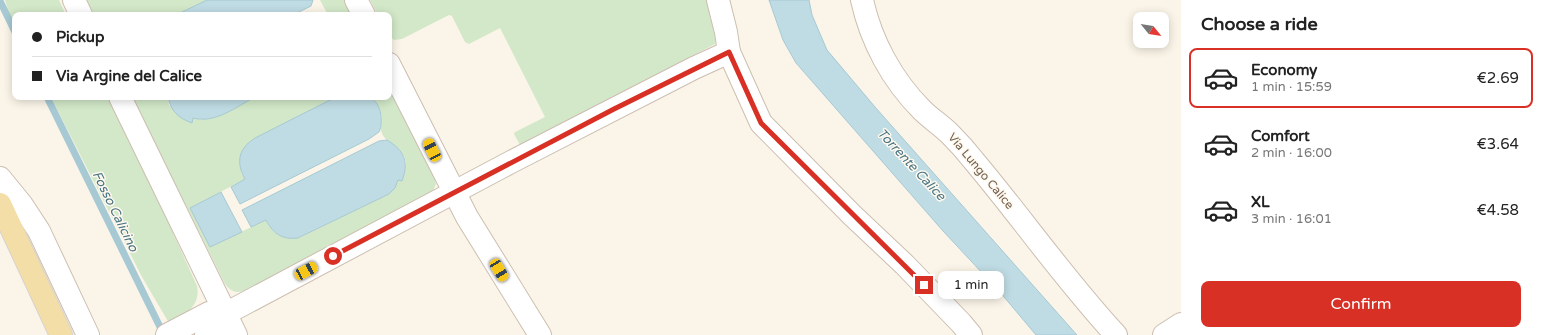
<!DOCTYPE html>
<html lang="en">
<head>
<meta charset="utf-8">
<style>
  :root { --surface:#fff; --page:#f2f2f2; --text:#222; --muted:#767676; --line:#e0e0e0; --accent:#d93025 }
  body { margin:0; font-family:"Varela Round",sans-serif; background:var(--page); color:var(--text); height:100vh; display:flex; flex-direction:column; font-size:15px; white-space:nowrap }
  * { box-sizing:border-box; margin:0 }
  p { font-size:13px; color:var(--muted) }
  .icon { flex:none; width:22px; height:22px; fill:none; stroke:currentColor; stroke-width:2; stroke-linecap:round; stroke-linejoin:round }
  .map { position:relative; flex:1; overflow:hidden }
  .details { display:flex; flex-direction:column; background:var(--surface); width:360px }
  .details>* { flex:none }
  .top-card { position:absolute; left:12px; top:12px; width:380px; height:88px; border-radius:8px; box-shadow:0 2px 10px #0003; display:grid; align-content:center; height:88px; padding:0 20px; background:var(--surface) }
  .needle { width:26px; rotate:120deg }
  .controls { position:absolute; left:1133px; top:12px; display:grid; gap:8px }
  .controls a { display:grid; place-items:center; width:36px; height:36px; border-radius:8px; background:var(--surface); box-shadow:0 2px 10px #0003; font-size:20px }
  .end { position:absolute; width:18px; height:18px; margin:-9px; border:5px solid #d93025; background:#fff; box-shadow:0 0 0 2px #fff }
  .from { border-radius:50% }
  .bubble { position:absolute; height:28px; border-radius:8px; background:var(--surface); box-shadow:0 2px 10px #0003; font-size:13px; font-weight:600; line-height:28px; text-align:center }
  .car { position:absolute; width:12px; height:24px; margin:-12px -6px; border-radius:5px; box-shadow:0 0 3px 1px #0007; background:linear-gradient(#f5c518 24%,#345 0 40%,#f5c518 0 76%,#345 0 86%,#f5c518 0) }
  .top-card b { display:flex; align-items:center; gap:14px; height:38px; font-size:15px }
  .top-card b+b { border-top:1px solid var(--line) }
  .top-card i { width:10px; height:10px; background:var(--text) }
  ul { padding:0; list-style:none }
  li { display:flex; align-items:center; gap:12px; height:60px; margin:0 8px 6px; padding:0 12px; border:2px solid transparent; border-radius:8px }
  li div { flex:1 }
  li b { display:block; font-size:15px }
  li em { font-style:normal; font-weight:600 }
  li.current { border-color:var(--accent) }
  li>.icon { width:36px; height:36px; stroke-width:1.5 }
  h2 { padding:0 20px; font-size:18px; line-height:48px }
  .primary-button { display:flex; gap:8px; margin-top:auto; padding:8px 20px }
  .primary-button a { flex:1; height:46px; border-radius:8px; background:var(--accent); color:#fff; font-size:16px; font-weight:600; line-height:46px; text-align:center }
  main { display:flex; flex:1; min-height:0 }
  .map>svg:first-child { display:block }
  .green { fill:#d2e8c8 }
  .water { fill:#bfdbe3; stroke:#a6c9d4 }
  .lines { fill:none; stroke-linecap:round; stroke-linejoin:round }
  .stream { stroke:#a6c9d4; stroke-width:7 }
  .minor-casing { stroke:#ccbeb0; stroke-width:24 }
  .major-casing { stroke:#d8d2ce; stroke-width:24 }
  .minor { stroke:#fff; stroke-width:22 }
  .major { stroke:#f3dea7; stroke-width:22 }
  .route { stroke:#d93025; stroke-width:5 }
  .labels { text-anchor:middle; stroke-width:3; stroke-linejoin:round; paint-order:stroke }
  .street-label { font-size:12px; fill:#735f4f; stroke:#fef9ef }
  .water-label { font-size:13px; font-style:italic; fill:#4a7585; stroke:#fef9ef }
</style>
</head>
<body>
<main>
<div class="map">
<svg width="1181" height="335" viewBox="0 0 1181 335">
  <rect width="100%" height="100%" fill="#fbf5e9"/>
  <g class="green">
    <path d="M5,0h54l7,15h-51v10l-5,-9z"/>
    <path d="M85,0h122l-31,15h-84z"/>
    <path d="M320,0h24l8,15h-24z"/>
    <path d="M370,0h341l7,29 -3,15 -195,101 -6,-11 1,-2 30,-15 -45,-89 -31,16 -4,-2 -13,-26 -3,-1 -47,24 -8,1 -5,-4v-21h-11z"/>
    <path d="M389,88l45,89 2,7 -3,7 -187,99c-9,4 -15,2 -21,-6l-93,-187h36l1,8 23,18 1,-5 8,2 17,-4 37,-19h81l-86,44 -9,31 4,7 -55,29 20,39 56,-27c6,14 17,20 33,18l90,-44 6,-6 3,-8 4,1c1,-5 4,-12 4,-18 -1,-17 -23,-19 -25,-33 -1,-3 1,-7 1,-10 0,-8 -7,-18 -13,-23h20z"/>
    <path d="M51,97h56l58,118 32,71c4,21 -13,29 -28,37l-27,-46z"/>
  </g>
  <g class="water">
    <path d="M207,0h106l-2,6 -18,9h-117z"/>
    <path d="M769,0h40l3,15 15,35 48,57 202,228h-41l-37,-44 -56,-60 -147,-168 -13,-23z"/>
    <path d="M168,97h87c-19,10 -40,27 -62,21l-1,5c-14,-5 -21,-12 -24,-26z"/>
    <path d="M336,97c10,0 23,-2 32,0 13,3 16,25 11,35l-10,7 -129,65 -9,-17 14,-8c-10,-18 -6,-32 12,-42z"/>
    <path d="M387,140c18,11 22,22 15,41l-4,-1 -3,8 -6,6 -91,44c-15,2 -25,-4 -32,-18l-15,7 -9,-17 131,-66 6,-3z"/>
    <path d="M221,192l21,40 -32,15 -20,-39z"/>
  </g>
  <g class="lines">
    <g class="stream">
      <path d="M0,1l15,31"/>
      <path d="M47,97l117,238"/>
    </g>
    <defs>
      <g id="minor">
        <path d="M74,0l7,15"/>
        <path d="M356,0l8,15"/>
        <path d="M718,0l8,32 3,20 32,71 91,92 53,50 56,58 10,12"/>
        <path d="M862,0c9,41 30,80 60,110 9,9 19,15 28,24 8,8 17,18 24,27 48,57 91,119 142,174"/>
        <path d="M389,64l78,153 73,118"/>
        <path d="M120,97l116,238"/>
        <path d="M0,178l22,27 17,26 49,104"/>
        <path d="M167,335l42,-22 16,1 286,-152 183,-94 35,-16"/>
        <path d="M206,335l11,-6 8,-15"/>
        <path d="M1164,335l17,-11"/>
      </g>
      <path id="major" d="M0,204l61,131"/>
    </defs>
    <use href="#minor" class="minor-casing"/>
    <use href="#major" class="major-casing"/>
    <use href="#minor" class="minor"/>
    <use href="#major" class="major"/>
  </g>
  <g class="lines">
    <path class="route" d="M333,256l281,-147 115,-57 32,71 163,162"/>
  </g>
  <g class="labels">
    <g class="street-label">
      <text transform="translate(981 171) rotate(50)" y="4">Via Lungo Calice</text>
    </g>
    <g class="water-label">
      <text transform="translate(912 164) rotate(47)" y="5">Torrente Calice</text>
      <text transform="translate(116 211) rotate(64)" y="5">Fosso Calicino</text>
    </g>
  </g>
</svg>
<div class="controls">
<a><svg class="needle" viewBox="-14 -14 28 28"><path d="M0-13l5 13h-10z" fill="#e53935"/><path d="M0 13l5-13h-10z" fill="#767676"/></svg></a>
</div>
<i class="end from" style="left:333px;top:256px"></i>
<i class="end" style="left:924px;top:285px"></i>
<div class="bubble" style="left:938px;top:271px;width:66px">1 min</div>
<i class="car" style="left:432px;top:150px;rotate:333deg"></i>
<i class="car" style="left:499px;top:270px;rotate:149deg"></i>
<i class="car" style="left:306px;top:271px;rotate:62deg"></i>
<div class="top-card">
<b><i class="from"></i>Pickup</b>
<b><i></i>Via Argine del Calice</b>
</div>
</div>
<section class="details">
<h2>Choose a ride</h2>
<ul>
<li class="current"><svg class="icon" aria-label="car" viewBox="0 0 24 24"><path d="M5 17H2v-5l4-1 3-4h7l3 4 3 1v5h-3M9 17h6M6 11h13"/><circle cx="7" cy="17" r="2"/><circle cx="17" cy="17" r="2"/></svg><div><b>Economy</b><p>1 min · 15:59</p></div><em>€2.69</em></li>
<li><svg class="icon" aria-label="car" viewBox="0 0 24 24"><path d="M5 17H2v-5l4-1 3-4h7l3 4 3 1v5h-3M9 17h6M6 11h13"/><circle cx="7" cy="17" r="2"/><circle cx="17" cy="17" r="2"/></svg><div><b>Comfort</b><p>2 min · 16:00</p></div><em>€3.64</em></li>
<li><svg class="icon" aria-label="car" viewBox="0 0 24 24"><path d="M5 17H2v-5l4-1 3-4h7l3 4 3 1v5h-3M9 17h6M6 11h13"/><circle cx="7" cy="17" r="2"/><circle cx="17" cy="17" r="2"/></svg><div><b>XL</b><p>3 min · 16:01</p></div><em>€4.58</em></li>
</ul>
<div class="primary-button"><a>Confirm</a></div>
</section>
</main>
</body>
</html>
